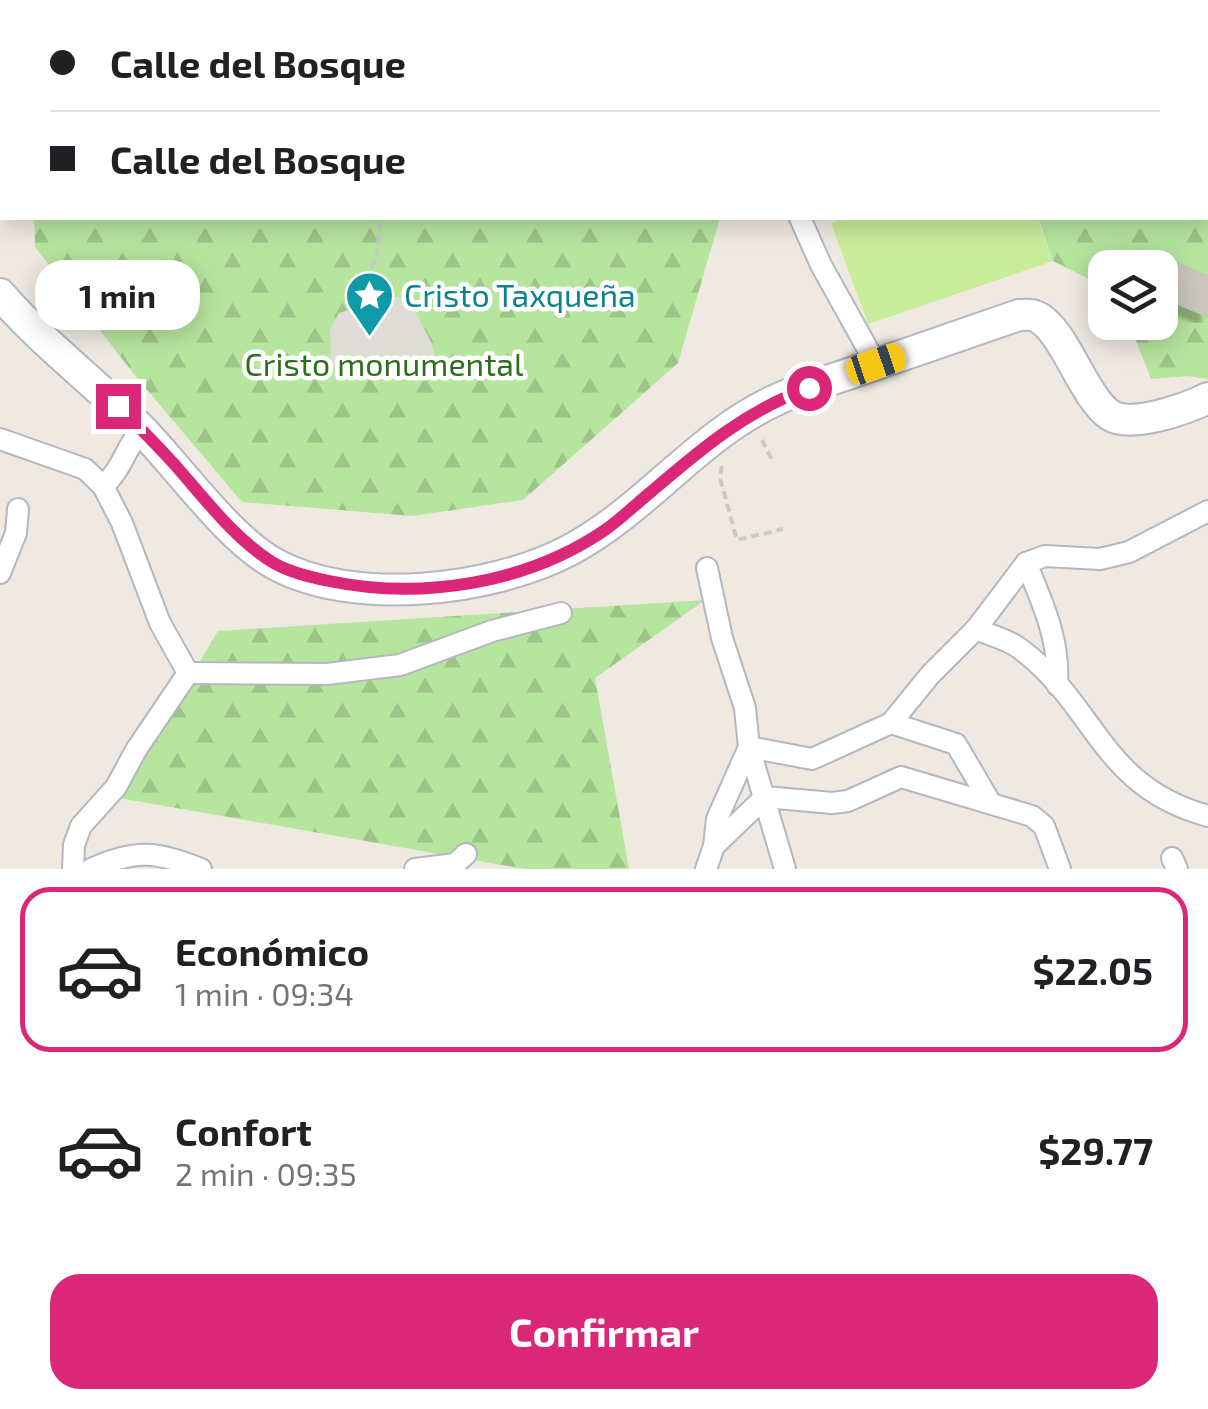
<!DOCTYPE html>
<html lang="es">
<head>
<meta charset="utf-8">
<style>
  :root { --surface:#fff; --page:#f6f6f6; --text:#202124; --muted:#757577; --line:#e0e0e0; --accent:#db2777 }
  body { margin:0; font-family:"Exo 2",sans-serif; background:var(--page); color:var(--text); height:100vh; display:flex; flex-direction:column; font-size:38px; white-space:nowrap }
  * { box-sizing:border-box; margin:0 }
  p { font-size:32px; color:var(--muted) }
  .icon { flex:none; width:55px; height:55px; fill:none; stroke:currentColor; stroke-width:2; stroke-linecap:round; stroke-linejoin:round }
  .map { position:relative; height:869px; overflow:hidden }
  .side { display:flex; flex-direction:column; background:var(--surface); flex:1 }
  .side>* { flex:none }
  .top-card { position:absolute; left:0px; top:0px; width:1210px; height:220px; box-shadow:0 5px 25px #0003; display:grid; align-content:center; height:220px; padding:0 50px; background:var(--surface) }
  .buttons { position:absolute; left:1088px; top:250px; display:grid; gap:20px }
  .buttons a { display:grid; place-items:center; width:90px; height:90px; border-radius:20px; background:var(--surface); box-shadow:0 5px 25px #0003; font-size:50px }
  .end { position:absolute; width:45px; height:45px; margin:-22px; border:12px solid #db2777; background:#fff; box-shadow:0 0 0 5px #fff }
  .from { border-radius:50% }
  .bubble { position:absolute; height:70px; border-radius:30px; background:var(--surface); box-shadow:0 5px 25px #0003; font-size:32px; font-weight:700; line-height:70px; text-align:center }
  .car { position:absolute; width:30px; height:60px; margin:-30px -15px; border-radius:12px; box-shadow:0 0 8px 2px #0007; background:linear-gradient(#f5c518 24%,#345 0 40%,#f5c518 0 76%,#345 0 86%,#f5c518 0) }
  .top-card b { display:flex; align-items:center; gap:35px; height:95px; font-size:38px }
  .top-card b+b { border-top:2px solid var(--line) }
  .top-card i { width:25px; height:25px; background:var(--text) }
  ul { padding:18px 0 0; list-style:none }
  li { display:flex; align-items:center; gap:30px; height:165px; margin:0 20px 15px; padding:0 30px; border:5px solid transparent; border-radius:30px }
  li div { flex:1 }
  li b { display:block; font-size:38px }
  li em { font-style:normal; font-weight:700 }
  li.selected { border-color:var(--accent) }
  li>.icon { width:90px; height:90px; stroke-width:1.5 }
  .cta { display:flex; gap:20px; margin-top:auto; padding:20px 50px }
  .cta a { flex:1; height:115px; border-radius:30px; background:var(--accent); color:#fff; font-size:40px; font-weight:700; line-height:115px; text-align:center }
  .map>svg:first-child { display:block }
  .forest { fill:url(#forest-firs) }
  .pitch { fill:#c9ec9a }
  .plaza { fill:#dfdcd8 }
  .building { fill:#cbc7bf; stroke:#cbc5ba; stroke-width:2.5; filter:url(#shadow) }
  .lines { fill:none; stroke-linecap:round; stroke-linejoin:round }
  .street-casing { stroke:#b4b7c1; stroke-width:24 }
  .secondary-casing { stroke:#b4b7c1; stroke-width:34 }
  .path { stroke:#c9c9c9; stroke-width:4; stroke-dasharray:8 5; stroke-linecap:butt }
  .street { stroke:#fff; stroke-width:20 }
  .secondary { stroke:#fff; stroke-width:30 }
  .route { stroke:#db2777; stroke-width:12 }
  .labels { text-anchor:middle; stroke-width:9; stroke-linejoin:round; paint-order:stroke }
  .culture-label { font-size:32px; fill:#0d838f; stroke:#fff; text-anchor:start }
  .park-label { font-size:32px; fill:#2c6e1b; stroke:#fff }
</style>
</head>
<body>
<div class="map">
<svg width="1208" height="869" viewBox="0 0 1208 869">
  <defs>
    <pattern id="forest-firs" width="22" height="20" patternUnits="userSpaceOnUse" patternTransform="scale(2.5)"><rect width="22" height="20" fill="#b6e59e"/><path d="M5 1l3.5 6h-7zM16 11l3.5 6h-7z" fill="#9dc588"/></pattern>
    <filter id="shadow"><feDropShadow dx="-8" dy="8" stdDeviation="2.5" flood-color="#0004"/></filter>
  </defs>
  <rect width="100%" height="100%" fill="#efe9e1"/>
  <g class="forest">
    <path d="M28,0h532l5,2h-537z"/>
    <path d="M961,0h247v379l-21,-3 -36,3 -22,-56 31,-1v-54h-55v19l-52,-26 -15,-43h170v-216z"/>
    <path d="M34,218h686l-42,145 -155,137 -111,16 -170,-14 -105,-124 -102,-131z"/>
    <path d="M705,600l-110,78 34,191h-104l-406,-71 99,-167z"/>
  </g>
  <path class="pitch" d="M846,218h191l16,43 -185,63 -37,-101z"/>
  <path class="plaza" d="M390,297h10l14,12 17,33 4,15 -74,23 -30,-14 -1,-37 9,-16z"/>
  <path class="building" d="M1140,249l68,27v40l-48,-20v-28h-27z"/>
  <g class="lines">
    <defs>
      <g id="street">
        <path d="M382,2l1,-2"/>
        <path d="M526,2l1,-2"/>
        <path d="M753,2l2,-2"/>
        <path d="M800,218l21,47 55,99"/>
        <path d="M0,439l85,30 18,17 19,37 38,100 28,50"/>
        <path d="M103,486c19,-16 22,-38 39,-57"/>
        <path d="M1026,563c17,41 34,77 31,122"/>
        <path d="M707,568l15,70 23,70 4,39 36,122"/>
        <path d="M0,573l16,-40 2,-24"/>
        <path d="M976,629c13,6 31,10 43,19 78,57 80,138 189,168"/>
        <path d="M188,673l139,1 73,-9 92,-34 69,-18"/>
        <path d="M891,723l65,21 34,58"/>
        <path d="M714,846l51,-49 67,6 16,-2 53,-24 131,39 12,10 16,43"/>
        <path d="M1172,858l5,11"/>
        <path d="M73,869l1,-24 7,-19 35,-39 20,-37 52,-77"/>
        <path d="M91,869c44,-20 66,-18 110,0"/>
        <path d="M415,869l40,-5 11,-10"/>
        <path d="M706,869l8,-23 3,-27 32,-72 63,12 79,-36 39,-48 46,-46 50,-66 19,-7 55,3 29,-7 79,-41"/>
      </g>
      <path id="secondary" d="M0,294c43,50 96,89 142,136 37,38 88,110 133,134 78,43 216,27 293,-13 77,-40 129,-115 208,-151 25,-12 53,-19 78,-28 55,-19 110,-38 165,-57 5,0 11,-1 16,1 28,10 48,81 75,99 21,14 78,-7 98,-17"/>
    </defs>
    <use href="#street" class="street-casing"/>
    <use href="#secondary" class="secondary-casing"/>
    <g class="path">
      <path d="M358,305l19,-51 4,-36"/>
      <path d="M762,440l11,22"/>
      <path d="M722,466l-2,12 17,62 46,-11"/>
    </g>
    <use href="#street" class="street"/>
    <use href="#secondary" class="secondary"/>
  </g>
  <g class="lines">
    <path class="route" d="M118,406c19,19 39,39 57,59 30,34 59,73 97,97 16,10 38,15 57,19 92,19 197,3 276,-51 17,-12 31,-26 47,-39 49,-42 95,-81 157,-103"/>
  </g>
  <defs>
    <symbol id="sight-pin" viewBox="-11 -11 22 30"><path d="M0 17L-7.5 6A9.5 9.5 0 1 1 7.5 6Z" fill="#0f9aa8" stroke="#fff"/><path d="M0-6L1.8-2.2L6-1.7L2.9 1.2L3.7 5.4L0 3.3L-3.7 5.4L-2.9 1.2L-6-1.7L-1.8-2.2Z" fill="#fff"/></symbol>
  </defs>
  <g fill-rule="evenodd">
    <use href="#sight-pin" x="342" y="268" width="55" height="75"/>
  </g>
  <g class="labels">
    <g class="culture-label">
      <text x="404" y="307">Cristo Taxqueña</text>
    </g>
    <g class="park-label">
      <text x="384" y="376">Cristo monumental</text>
    </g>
  </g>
</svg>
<div class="buttons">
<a><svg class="icon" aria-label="layers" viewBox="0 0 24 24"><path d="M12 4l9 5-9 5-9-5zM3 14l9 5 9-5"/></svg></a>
</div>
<i class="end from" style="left:809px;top:388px"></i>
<i class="end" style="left:118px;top:406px"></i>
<div class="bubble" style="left:35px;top:260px;width:165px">1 min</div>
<i class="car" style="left:876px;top:364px;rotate:71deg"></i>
<div class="top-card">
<b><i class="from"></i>Calle del Bosque</b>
<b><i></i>Calle del Bosque</b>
</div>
</div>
<section class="side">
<ul>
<li class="selected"><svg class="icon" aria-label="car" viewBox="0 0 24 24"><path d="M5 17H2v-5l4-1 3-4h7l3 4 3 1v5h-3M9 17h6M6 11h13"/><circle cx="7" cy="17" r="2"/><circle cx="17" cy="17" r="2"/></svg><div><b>Económico</b><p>1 min · 09:34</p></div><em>$22.05</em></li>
<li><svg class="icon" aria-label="car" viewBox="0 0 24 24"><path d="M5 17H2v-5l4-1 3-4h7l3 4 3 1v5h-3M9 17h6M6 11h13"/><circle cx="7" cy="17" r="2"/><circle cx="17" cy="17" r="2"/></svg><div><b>Confort</b><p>2 min · 09:35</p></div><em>$29.77</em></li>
</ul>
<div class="cta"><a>Confirmar</a></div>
</section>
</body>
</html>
